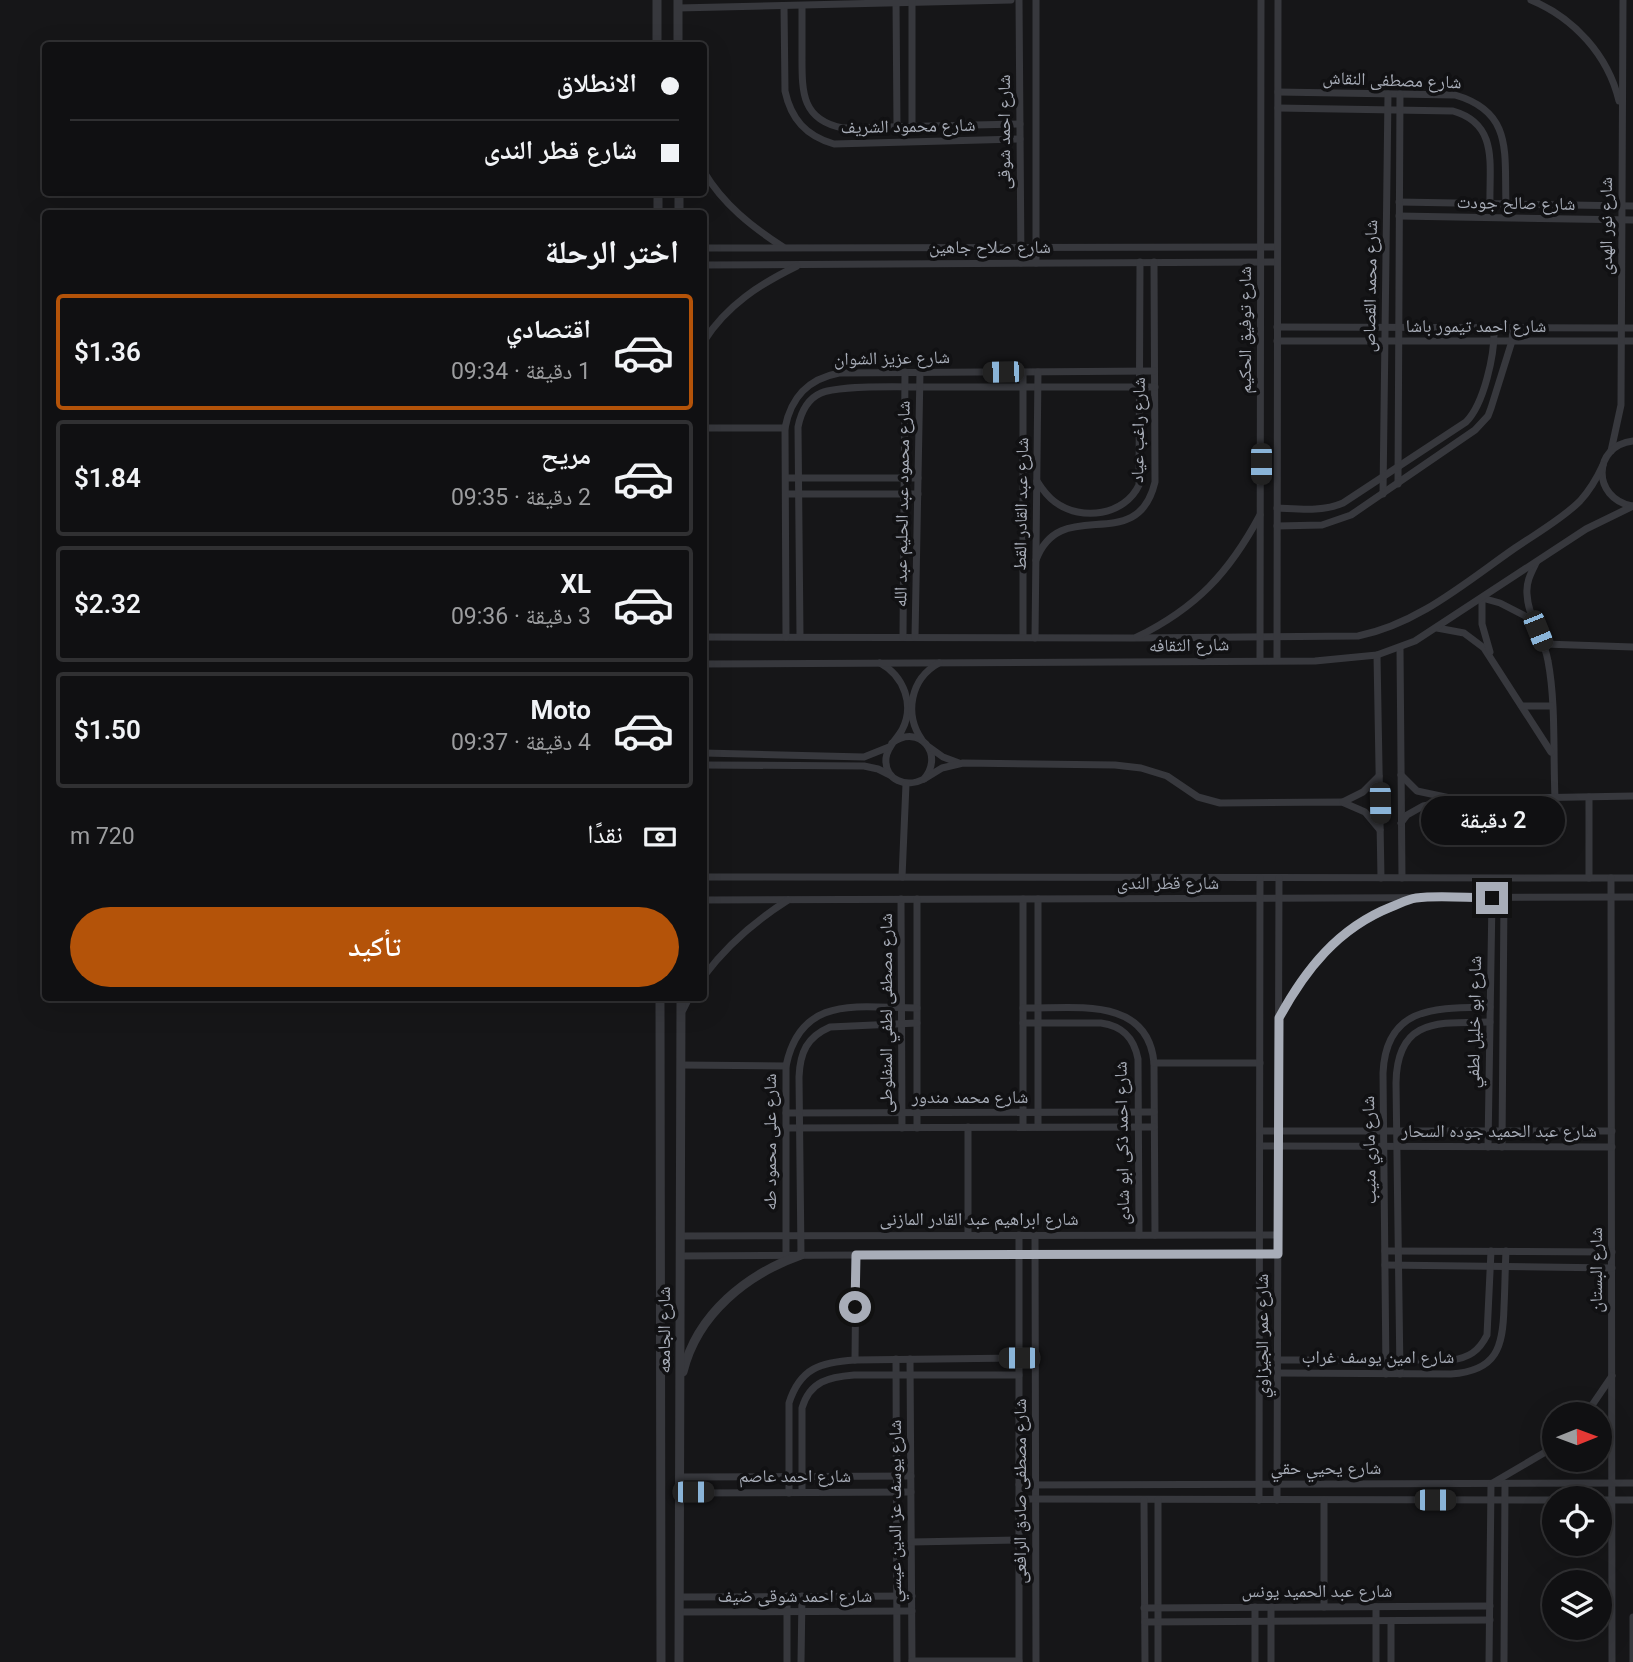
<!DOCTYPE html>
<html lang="ar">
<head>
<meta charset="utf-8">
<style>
  :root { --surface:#101012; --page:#19191b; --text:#f1f3f6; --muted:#9c9d9f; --line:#303032; --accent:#b45309 }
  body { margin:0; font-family:Roboto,"Noto Naskh Arabic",sans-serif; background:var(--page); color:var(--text); direction:rtl; height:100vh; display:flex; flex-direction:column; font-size:26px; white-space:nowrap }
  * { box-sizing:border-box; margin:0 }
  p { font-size:23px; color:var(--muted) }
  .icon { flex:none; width:38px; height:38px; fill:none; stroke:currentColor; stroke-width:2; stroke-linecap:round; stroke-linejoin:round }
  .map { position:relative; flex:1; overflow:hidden; direction:ltr }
  .side { position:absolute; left:42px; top:210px; width:665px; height:791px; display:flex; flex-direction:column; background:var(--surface); border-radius:7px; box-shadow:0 7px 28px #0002,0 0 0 2px var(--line); direction:rtl }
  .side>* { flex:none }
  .banner { position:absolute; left:42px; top:42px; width:665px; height:154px; border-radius:7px; box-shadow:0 7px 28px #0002,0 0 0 2px var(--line); direction:rtl; display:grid; align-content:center; height:154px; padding:0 28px; background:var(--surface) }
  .needle { width:46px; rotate:89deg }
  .buttons { position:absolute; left:1542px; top:1402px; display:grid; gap:14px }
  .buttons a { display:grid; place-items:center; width:70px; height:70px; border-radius:50%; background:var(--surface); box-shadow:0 7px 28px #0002,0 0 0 2px var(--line); font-size:35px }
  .end { position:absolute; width:32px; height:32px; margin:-16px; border:9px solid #a8adb8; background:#111; box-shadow:0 0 0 4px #111 }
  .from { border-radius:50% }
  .bubble { position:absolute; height:49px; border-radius:24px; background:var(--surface); box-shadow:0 7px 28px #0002,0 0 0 2px var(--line); font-size:23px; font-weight:600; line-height:49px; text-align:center; direction:rtl }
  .car { position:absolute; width:21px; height:42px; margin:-21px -10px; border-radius:9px; box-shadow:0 0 5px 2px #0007; background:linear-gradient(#222 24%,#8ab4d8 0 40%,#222 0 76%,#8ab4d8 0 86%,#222 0) }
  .banner b { display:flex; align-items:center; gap:24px; height:66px; font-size:26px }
  .banner b+b { border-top:2px solid var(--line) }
  .banner i { width:18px; height:18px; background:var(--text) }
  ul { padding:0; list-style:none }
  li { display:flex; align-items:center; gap:21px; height:116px; margin:0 14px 10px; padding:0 14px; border:4px solid var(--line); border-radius:7px }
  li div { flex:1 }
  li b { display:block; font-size:26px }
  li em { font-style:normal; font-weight:600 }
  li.selected { border-color:var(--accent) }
  li>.icon { width:63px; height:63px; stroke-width:1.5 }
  h2 { padding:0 28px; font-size:32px; line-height:84px }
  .pay { display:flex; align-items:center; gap:18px; height:77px; padding:0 28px; font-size:26px }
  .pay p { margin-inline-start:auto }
  .action { display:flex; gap:14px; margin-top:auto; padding:14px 28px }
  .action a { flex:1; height:80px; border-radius:42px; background:var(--accent); color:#fff; font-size:28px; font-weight:600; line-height:80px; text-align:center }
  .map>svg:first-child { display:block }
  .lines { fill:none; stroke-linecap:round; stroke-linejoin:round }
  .minor { stroke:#37383d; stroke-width:7 }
  .tertiary { stroke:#37383d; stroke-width:9 }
  .route { stroke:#a8adb8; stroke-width:9 }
  .labels { text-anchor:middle; stroke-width:7; stroke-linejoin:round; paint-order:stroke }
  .street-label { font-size:18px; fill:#a8adb8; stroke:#111113 }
</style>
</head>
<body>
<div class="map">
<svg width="1633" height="1662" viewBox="0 0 1633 1662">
  <rect width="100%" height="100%" fill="#161618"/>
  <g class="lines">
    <g class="minor">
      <path d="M1019,0l2,263"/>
      <path d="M1036,0v263"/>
      <path d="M1531,0c43,18 77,55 88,101"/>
      <path d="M896,1l1,126"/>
      <path d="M784,6l1,85c6,28 21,45 49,53l186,-5"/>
      <path d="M802,6c0,16 0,33 0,50 0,35 -1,64 41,72l177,-4"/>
      <path d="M678,8l333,-8"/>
      <path d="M1278,92l177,3c59,17 49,59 51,109"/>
      <path d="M1278,108l175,3c46,13 36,54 37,93"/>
      <path d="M912,126v-126"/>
      <path d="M704,172c19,32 48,55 79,75"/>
      <path d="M1399,202l234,4"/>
      <path d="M1399,216l234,4"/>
      <path d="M704,248l573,-1"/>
      <path d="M704,265l573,-3"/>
      <path d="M1277,327l356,1"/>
      <path d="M704,341c23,-36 56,-57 93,-75"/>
      <path d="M1277,341h356"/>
      <path d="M1023,372v265"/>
      <path d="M704,428h81"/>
      <path d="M1611,451l10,-46 2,-405"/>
      <path d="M786,478h132"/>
      <path d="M1037,481c5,8 11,16 18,21 27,20 70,13 84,-17l1,-223"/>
      <path d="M1398,484l2,-390"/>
      <path d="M786,494h132"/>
      <path d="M1383,494l5,-400"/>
      <path d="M1632,506c-40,-8 -40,-60 1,-65"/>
      <path d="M1277,508c23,1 45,4 66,-5l123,-81c18,-18 29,-68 28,-94"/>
      <path d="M1277,526l45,-1 29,-10 124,-85 13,-14 3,-8 21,-67 1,-13"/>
      <path d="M1036,560c25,-67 101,-2 119,-78l-1,-220"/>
      <path d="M1536,563c-5,10 -10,19 -9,31 1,24 17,43 21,67 8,42 5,93 7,137"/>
      <path d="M1437,628l27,5 20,15 67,104"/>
      <path d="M800,636l-2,-209c3,-15 9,-28 23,-34 20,-8 79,-6 102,-6 77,0 154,0 232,0"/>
      <path d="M704,637l429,1 225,-2c60,-12 108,-54 157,-88 22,-15 47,-29 65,-47 10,-11 17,-23 23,-36"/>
      <path d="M786,637l-1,-209c6,-31 23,-49 54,-55l315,-2"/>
      <path d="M903,637l2,-265"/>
      <path d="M915,637l5,-265"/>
      <path d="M1137,637c59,-29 92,-64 123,-122"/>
      <path d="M1035,638l3,-266"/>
      <path d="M1544,644l89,3"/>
      <path d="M1400,648l2,230"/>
      <path d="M1490,652l-8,-28v-26l18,5 31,16"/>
      <path d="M1377,655l4,223"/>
      <path d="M1260,660l1,-660"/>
      <path d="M1277,660l1,-660"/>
      <path d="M880,663c24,13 35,42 22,67 -5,9 -15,17 -16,28 -2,23 21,30 38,21 21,-25 -5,-56 -32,-36"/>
      <path d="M704,664l611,-3 62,-6 38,-14 171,-112 47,-23"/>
      <path d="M1522,706h29"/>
      <path d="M922,740c-18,-26 -12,-61 17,-77"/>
      <path d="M929,747l14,10 16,6"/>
      <path d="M704,753l160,4 25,-10"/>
      <path d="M704,765l160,1 14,3 12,6"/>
      <path d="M1401,775l16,16 33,7"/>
      <path d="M924,779l18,-11 21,-5 152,2 26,3 26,8 31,21 22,6 122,-1 23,10 15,18"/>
      <path d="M1589,797v81"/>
      <path d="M1343,802l20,-10 16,-16"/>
      <path d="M1401,823l6,-8 16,-9 38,-7 172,-3"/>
      <path d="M704,877l929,1"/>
      <path d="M902,877l4,-93"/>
      <path d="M1611,878l1,784"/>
      <path d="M901,899l1,229"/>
      <path d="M1023,899v228"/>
      <path d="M1038,899v228"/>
      <path d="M704,900l929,-3"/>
      <path d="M704,976c23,-31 51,-55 84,-76"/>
      <path d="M1023,1008c50,1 125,-13 131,55l1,172"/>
      <path d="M683,1010l6,-12"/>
      <path d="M1279,1018c34,-62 64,-92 130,-118"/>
      <path d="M1023,1023h78c22,3 33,15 37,36l1,176"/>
      <path d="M1154,1063h106"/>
      <path d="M681,1065l105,1"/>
      <path d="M786,1113l368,-1"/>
      <path d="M968,1127v108"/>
      <path d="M786,1128l368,-1"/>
      <path d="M917,1128v-229"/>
      <path d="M1260,1131h352"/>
      <path d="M1260,1146l352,1"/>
      <path d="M1488,1147l4,-249"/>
      <path d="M1502,1147l2,-249"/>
      <path d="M1019,1235v427"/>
      <path d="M1035,1235l1,427"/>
      <path d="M680,1236l598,-1"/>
      <path d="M1385,1251l227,1"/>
      <path d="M786,1255v-189c15,-73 74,-58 131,-58"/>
      <path d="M801,1255l-2,-178c1,-25 8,-40 31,-50l87,-4"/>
      <path d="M680,1256l598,-3"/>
      <path d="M1385,1265l227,3"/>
      <path d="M896,1359l1,303"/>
      <path d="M910,1359l2,303"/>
      <path d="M855,1360l1,-105"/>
      <path d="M1277,1360h174c18,-2 28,-9 36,-25l4,-84"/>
      <path d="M1277,1373l174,1c46,-3 52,-27 53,-67 1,-19 1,-37 2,-56"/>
      <path d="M1386,1374l-3,-301c3,-68 54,-65 107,-66"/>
      <path d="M1400,1374l-4,-291c1,-66 43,-60 94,-61"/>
      <path d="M1586,1414l26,-38"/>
      <path d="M679,1477l232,-1"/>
      <path d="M1019,1485l614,-2"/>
      <path d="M802,1492v-84c8,-27 27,-31 52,-33h165"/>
      <path d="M679,1493l232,-1"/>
      <path d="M789,1493v-90c11,-35 32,-41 66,-43l164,-2"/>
      <path d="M1019,1499l535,1"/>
      <path d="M1144,1500l1,162"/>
      <path d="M1158,1500v162"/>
      <path d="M1259,1500l1,-622"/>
      <path d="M1277,1500l2,-622"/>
      <path d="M1600,1500h33"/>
      <path d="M911,1542l108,-2"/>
      <path d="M787,1596v66"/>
      <path d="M679,1597l233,-1"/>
      <path d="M1255,1607v55"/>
      <path d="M1324,1607v-107"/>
      <path d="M1376,1607v55"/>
      <path d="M1144,1608l346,-2"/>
      <path d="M679,1612l233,-1"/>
      <path d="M1391,1621v41"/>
      <path d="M1145,1622l345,-2"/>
      <path d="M912,1661h107"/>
      <path d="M801,1662l1,-66"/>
      <path d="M1271,1662v-55"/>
      <path d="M1489,1662l2,-178 63,-37"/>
      <path d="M1504,1662l1,-178"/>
      <path d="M1633,1662v-45"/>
    </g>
    <g class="tertiary">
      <path d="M657,0v46"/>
      <path d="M678,0v46"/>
      <path d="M658,192v22"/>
      <path d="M679,192v22"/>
      <path d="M660,998l1,664"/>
      <path d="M683,1372c14,-58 64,-98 118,-117"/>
      <path d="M679,1662l2,-664"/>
    </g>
  </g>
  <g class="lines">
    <path class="route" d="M855,1307l1,-52 422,-1 1,-236c26,-48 59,-90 112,-111 8,-3 17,-8 25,-9 24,-3 51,0 76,0"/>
  </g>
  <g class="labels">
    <g class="street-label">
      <text transform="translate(1392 80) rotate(2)" y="6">شارع مصطفى النقاش</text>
      <text transform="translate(908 126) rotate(-1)" y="6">شارع محمود الشريف</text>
      <text transform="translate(1004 132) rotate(-90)" y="6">شارع احمد شوقى</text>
      <text transform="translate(1516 203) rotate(1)" y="6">شارع صالح جودت</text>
      <text transform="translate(1606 226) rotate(-90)" y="6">شارع نور الهدى</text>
      <text x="990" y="253">شارع صلاح جاهين</text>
      <text transform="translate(1370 286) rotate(-89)" y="6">شارع محمد القصاص</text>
      <text x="1476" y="332">شارع احمد تيمور باشا</text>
      <text transform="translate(1245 330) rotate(-90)" y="6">شارع توفيق الحكيم</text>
      <text transform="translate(892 358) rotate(-1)" y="6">شارع عزيز الشوان</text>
      <text transform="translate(1138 430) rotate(-89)" y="6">شارع راغب عياد</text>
      <text transform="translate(902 504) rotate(-89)" y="6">شارع محمود عبد الحليم عبد الله</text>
      <text transform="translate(1021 504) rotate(-89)" y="6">شارع عبد القادر القط</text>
      <text transform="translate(1189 645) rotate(-1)" y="6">شارع الثقافه</text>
      <text x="1168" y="889">شارع قطر الندى</text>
      <text transform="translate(886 1013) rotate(-90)" y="6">شارع مصطفى لطفي المنفلوطى</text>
      <text transform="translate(1474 1022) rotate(-89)" y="6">شارع ابو خليل لطفي</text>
      <text x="970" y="1103">شارع محمد مندور</text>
      <text x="1499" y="1137">شارع عبد الحميد جوده السحار</text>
      <text transform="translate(770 1142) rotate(-90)" y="6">شارع على محمود طه</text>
      <text transform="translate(1122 1143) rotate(-91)" y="6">شارع احمد ذكى ابو شادى</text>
      <text transform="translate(1369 1150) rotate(-91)" y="6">شارع ماري منيب</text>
      <text x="979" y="1225">شارع ابراهيم عبد القادر المازنى</text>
      <text transform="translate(1596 1270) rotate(-90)" y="6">شارع البستان</text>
      <text transform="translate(664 1330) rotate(-90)" y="6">شارع الجامعه</text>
      <text transform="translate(1262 1336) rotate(-90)" y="6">شارع عمر الجيزاوي</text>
      <text x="1378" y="1363">شارع امين يوسف غراب</text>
      <text x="1326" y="1474">شارع يحيي حقي</text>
      <text x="795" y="1482">شارع احمد عاصم</text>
      <text transform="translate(1020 1491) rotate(-90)" y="6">شارع مصطفى صادق الرافعى</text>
      <text transform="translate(895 1511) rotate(-90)" y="6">شارع يوسف عز الدين عيسي</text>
      <text x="1317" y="1597">شارع عبد الحميد يونس</text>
      <text x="795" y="1602">شارع احمد شوقى ضيف</text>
    </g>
  </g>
</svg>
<div class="buttons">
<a><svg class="needle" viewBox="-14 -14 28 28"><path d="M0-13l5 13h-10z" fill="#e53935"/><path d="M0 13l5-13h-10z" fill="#9c9d9f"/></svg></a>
<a><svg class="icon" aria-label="locate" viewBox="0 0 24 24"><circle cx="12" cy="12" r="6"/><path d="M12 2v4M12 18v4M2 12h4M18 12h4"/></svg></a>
<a><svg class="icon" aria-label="layers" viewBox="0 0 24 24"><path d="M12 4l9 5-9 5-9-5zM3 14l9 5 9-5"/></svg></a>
</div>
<i class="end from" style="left:855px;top:1307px"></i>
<i class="end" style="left:1492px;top:898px"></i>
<div class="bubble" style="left:1421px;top:796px;width:144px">2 دقيقة</div>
<i class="car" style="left:1003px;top:372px;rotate:269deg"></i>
<i class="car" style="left:1261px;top:464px;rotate:180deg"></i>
<i class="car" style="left:1538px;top:631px;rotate:158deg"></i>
<i class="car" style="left:1380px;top:803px;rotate:179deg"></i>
<i class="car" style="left:1019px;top:1358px;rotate:270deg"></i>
<i class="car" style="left:693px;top:1492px;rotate:90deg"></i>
<i class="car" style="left:1435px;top:1500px;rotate:90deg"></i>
<div class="banner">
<b><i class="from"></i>الانطلاق</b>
<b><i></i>شارع قطر الندى</b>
</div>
<section class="side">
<h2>اختر الرحلة</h2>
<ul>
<li class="selected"><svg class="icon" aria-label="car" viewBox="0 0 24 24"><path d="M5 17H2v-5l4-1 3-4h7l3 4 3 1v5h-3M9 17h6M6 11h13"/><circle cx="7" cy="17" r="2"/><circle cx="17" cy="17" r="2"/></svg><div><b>اقتصادي</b><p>1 دقيقة · 09:34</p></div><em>$1.36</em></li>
<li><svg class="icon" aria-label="car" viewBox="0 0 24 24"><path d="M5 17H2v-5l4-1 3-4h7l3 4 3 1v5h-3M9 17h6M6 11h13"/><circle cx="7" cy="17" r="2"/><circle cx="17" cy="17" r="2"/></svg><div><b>مريح</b><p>2 دقيقة · 09:35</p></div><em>$1.84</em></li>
<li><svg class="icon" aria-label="car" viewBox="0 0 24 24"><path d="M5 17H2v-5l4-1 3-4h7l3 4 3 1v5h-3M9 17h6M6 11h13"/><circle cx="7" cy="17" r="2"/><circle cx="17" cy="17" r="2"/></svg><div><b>XL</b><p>3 دقيقة · 09:36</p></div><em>$2.32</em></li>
<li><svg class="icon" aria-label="car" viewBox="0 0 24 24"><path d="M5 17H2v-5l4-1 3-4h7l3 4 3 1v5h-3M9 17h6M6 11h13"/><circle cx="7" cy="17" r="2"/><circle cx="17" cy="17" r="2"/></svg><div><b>Moto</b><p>4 دقيقة · 09:37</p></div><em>$1.50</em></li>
</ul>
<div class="pay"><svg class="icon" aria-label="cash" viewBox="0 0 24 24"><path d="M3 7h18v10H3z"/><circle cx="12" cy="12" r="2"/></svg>نقدًا<p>720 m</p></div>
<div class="action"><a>تأكيد</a></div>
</section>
</div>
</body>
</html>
